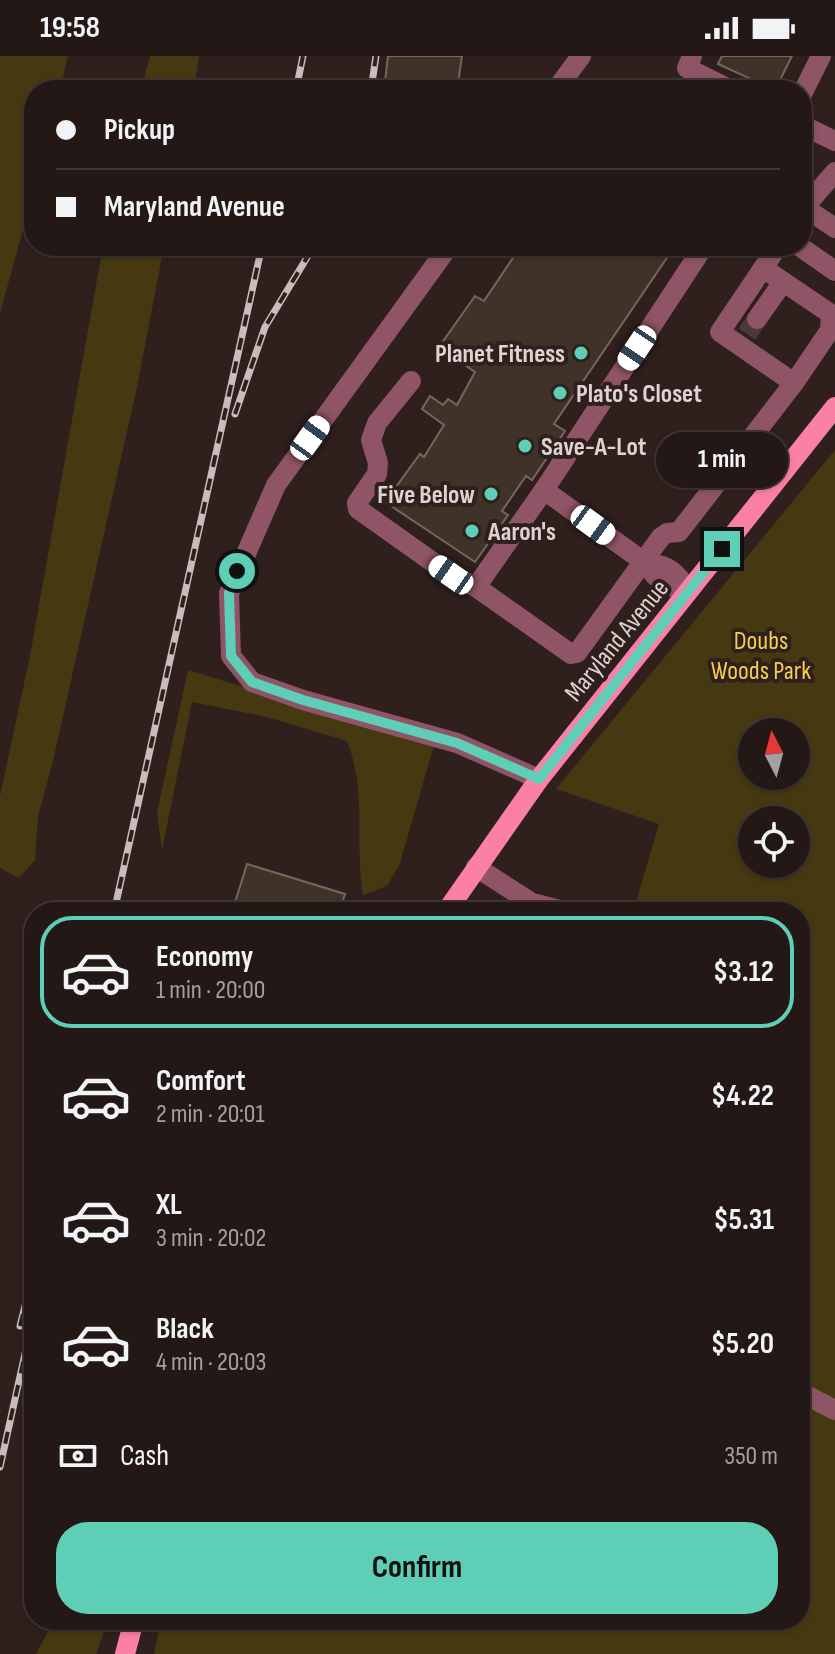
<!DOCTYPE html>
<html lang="en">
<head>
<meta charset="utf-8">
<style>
  :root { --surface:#231816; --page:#2f2523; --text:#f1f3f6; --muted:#a3a0a1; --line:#403735; --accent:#5eceb7 }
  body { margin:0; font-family:"Sofia Sans Condensed",sans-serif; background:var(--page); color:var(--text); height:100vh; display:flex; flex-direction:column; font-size:30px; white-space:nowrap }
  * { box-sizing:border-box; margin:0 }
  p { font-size:26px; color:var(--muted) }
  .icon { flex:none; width:44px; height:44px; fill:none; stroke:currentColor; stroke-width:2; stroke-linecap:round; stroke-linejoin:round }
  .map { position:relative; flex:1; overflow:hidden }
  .drawer { position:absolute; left:24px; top:846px; width:786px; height:728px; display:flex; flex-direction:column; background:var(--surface); border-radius:32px; box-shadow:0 2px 6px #0004,0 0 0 2px var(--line) }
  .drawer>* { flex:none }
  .banner { position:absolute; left:24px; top:24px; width:788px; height:176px; border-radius:32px; box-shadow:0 2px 6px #0004,0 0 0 2px var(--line); display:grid; align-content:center; height:176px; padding:0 32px; background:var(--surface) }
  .needle { width:52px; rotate:354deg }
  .tools { position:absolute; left:738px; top:662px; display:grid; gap:16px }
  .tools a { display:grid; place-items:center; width:72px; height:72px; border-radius:50%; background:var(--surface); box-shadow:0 2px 6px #0004,0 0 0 2px var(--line); font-size:40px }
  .end { position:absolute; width:36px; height:36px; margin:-18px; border:10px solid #5eceb7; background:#111; box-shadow:0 0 0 4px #111 }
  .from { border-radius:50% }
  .bubble { position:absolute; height:56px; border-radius:28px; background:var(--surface); box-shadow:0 2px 6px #0004,0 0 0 2px var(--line); font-size:26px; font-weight:700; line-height:56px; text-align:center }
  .car { position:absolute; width:24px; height:48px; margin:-24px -12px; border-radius:10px; box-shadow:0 0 6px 2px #0007; background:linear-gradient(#fff 24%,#345 0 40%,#fff 0 76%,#345 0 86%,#fff 0) }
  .banner b { display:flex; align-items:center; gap:28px; height:76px; font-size:30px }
  .banner b+b { border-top:2px solid var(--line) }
  .banner i { width:20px; height:20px; background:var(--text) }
  ul { padding:14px 0 0; list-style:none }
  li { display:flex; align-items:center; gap:24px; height:112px; margin:0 16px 12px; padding:0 16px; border:4px solid transparent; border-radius:32px }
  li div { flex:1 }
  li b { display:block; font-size:30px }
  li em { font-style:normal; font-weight:700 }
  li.on { border-color:var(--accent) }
  li>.icon { width:72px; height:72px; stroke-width:1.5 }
  .pay { display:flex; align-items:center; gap:20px; height:88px; padding:0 32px; font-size:30px }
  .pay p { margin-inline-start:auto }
  .button { display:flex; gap:16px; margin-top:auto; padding:16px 32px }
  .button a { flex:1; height:92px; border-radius:32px; background:var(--accent); color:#111; font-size:32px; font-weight:700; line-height:92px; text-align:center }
  .status { display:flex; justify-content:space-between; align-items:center; height:56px; padding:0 40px; background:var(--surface); direction:ltr }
  .status svg { height:22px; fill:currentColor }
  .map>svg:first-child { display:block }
  .green { fill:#463912; fill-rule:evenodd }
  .building { fill:#3f3329; stroke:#74675c; stroke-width:2 }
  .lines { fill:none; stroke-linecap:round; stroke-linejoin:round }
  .minor-tunnel { stroke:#493b38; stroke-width:20; stroke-dasharray:20 10; stroke-linecap:butt }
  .minor { stroke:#8f5465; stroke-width:20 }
  .major { stroke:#fa80a5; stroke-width:20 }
  .rail-casing { stroke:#c9bdbb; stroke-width:7 }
  .rail { stroke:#2f201d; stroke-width:4; stroke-dasharray:12; stroke-linecap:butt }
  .route { stroke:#5eceb7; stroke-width:10 }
  .poi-dot { fill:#5eceb7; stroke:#2f201d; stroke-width:3 }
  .labels { text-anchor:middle; stroke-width:8; stroke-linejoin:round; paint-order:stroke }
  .poi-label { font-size:26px; font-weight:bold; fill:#ded3d1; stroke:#2f201d; text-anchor:start }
  .street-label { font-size:26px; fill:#ded3d1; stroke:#2f201d }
  .park-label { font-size:26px; fill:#f7cd4d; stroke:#2f201d }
</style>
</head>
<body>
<div class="status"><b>19:58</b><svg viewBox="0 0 49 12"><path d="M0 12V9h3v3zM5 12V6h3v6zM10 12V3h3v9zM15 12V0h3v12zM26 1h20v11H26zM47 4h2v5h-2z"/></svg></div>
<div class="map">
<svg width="835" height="1598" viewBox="0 0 835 1598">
  <rect width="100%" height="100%" fill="#2f201d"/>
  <g class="green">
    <path d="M0,0h68l-8,34h-26v100l-34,123z"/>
    <path d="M150,0h49l-5,34h-53z"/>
    <path d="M103,190h61l-27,141 -85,378 -14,51 -3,44 -16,18 -19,-10v-72l30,-140z"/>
    <path d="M835,394v1204h-681l7,-34h639v-708h-167l26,-88 -103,-35zM752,676h44v44h-44zM752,764h44v44h-44z"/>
    <path d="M188,614l246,75 -34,118 -13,23 -24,9c-9,-55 5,-100 -16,-154l-80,-24 -75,-15 -30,148 -5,-37z"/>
    <path d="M54,1564h54l-12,34h-60z"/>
  </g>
  <g class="building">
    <path d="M388,0h74l-5,34h-73z"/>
    <path d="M722,0h70l-17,34 -57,-26z"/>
    <path d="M521,190h154l-121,178 11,7 -33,49 -6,-4 -24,35 6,4 -33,47 -90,-60 35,-48 4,3 20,-32 -22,-16 8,-13 13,9 5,-6 9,6 18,-33 -36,-25 36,-51 9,5z"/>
    <path d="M247,808l98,30 -6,18h-107z"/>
  </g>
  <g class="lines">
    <path class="minor-tunnel" d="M747,278l10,-15"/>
    <g class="minor">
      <path d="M692,0l-5,12 44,22"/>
      <path d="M556,34l25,-34"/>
      <path d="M802,38l19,-38"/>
      <path d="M802,69l33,16"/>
      <path d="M802,150l33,22"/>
      <path d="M802,154l33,-38"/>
      <path d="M449,190l-173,239 -47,108 2,63 21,26 51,18 154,43 82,36"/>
      <path d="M778,190l-58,86 74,51"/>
      <path d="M799,190l36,25"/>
      <path d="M757,263l26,-37"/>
      <path d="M411,325l-34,42 -6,17 7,23 -1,11 -20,29 1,6 93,66 25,12"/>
      <path d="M544,434l-68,97 95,67 6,-1 84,-116 6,-4 12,-1 115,-149 36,-53 1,-16 -68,-46"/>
      <path d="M647,508c21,-1 31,10 41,27 -18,-4 -32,-9 -41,-27l-103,-74 160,-244"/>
      <path d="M476,811l56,36 36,9"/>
      <path d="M800,1336l35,18"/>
    </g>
    <g class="major">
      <path d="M446,856l93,-133 296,-372"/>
      <path d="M125,1598l9,-34"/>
    </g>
    <defs>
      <g id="rail">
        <path d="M296,34l7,-34"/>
        <path d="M371,34l5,-34"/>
        <path d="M235,358l30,-87 49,-81"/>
        <path d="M114,856l148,-666"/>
        <path d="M20,1270l14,-56"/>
        <path d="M0,1411l34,-154"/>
      </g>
    </defs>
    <use href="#rail" class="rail-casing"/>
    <use href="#rail" class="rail"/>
  </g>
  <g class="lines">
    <path class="route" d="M237,515l-8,22 2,63 21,26 51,18 154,43 82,36 183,-230"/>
  </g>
  <g class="poi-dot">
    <circle cx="581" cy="297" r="8"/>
    <circle cx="560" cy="337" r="8"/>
    <circle cx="525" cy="390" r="8"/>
    <circle cx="491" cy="438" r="8"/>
    <circle cx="472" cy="475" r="8"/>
  </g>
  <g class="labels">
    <g class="poi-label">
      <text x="565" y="306" text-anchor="end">Planet Fitness</text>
      <text x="576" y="346">Plato's Closet</text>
      <text x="541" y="399">Save-A-Lot</text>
      <text x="475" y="447" text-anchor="end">Five Below</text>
      <text x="488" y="484">Aaron's</text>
    </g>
    <g class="street-label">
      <text transform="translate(616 584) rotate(-51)" y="9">Maryland Avenue</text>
    </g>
    <g class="park-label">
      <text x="761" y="593">Doubs<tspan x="761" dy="30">Woods Park</tspan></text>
    </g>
  </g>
</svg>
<div class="tools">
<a><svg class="needle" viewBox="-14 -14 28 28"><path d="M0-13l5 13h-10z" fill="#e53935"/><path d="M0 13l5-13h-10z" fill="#a3a0a1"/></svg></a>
<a><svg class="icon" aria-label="locate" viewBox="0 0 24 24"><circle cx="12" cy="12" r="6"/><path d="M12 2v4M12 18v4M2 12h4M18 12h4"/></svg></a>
</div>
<i class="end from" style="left:237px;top:515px"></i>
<i class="end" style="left:722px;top:493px"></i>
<div class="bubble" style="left:656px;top:376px;width:132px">1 min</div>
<i class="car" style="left:637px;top:292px;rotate:214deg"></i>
<i class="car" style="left:310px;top:382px;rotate:36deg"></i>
<i class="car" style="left:593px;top:469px;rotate:126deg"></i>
<i class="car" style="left:451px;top:519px;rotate:305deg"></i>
<div class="banner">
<b><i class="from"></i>Pickup</b>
<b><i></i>Maryland Avenue</b>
</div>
<section class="drawer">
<ul>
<li class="on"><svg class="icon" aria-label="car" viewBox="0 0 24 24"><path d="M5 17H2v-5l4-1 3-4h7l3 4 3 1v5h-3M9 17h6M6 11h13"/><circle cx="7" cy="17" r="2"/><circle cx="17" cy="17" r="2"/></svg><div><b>Economy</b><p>1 min · 20:00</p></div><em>$3.12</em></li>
<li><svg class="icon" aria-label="car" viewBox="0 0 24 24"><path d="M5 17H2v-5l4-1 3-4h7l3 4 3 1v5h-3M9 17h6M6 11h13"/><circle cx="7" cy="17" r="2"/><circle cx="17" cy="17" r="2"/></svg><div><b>Comfort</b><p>2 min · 20:01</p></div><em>$4.22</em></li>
<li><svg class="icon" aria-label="car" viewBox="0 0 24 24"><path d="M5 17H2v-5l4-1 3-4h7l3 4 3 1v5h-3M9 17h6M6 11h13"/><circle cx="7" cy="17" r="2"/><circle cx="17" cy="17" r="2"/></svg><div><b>XL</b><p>3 min · 20:02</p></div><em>$5.31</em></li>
<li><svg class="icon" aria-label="car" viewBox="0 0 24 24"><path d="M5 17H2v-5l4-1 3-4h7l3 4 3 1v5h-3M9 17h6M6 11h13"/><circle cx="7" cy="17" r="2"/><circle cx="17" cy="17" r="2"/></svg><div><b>Black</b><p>4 min · 20:03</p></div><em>$5.20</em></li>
</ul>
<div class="pay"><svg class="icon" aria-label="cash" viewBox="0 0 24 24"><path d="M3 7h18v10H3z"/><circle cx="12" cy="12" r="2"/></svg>Cash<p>350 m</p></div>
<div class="button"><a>Confirm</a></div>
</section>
</div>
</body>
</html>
